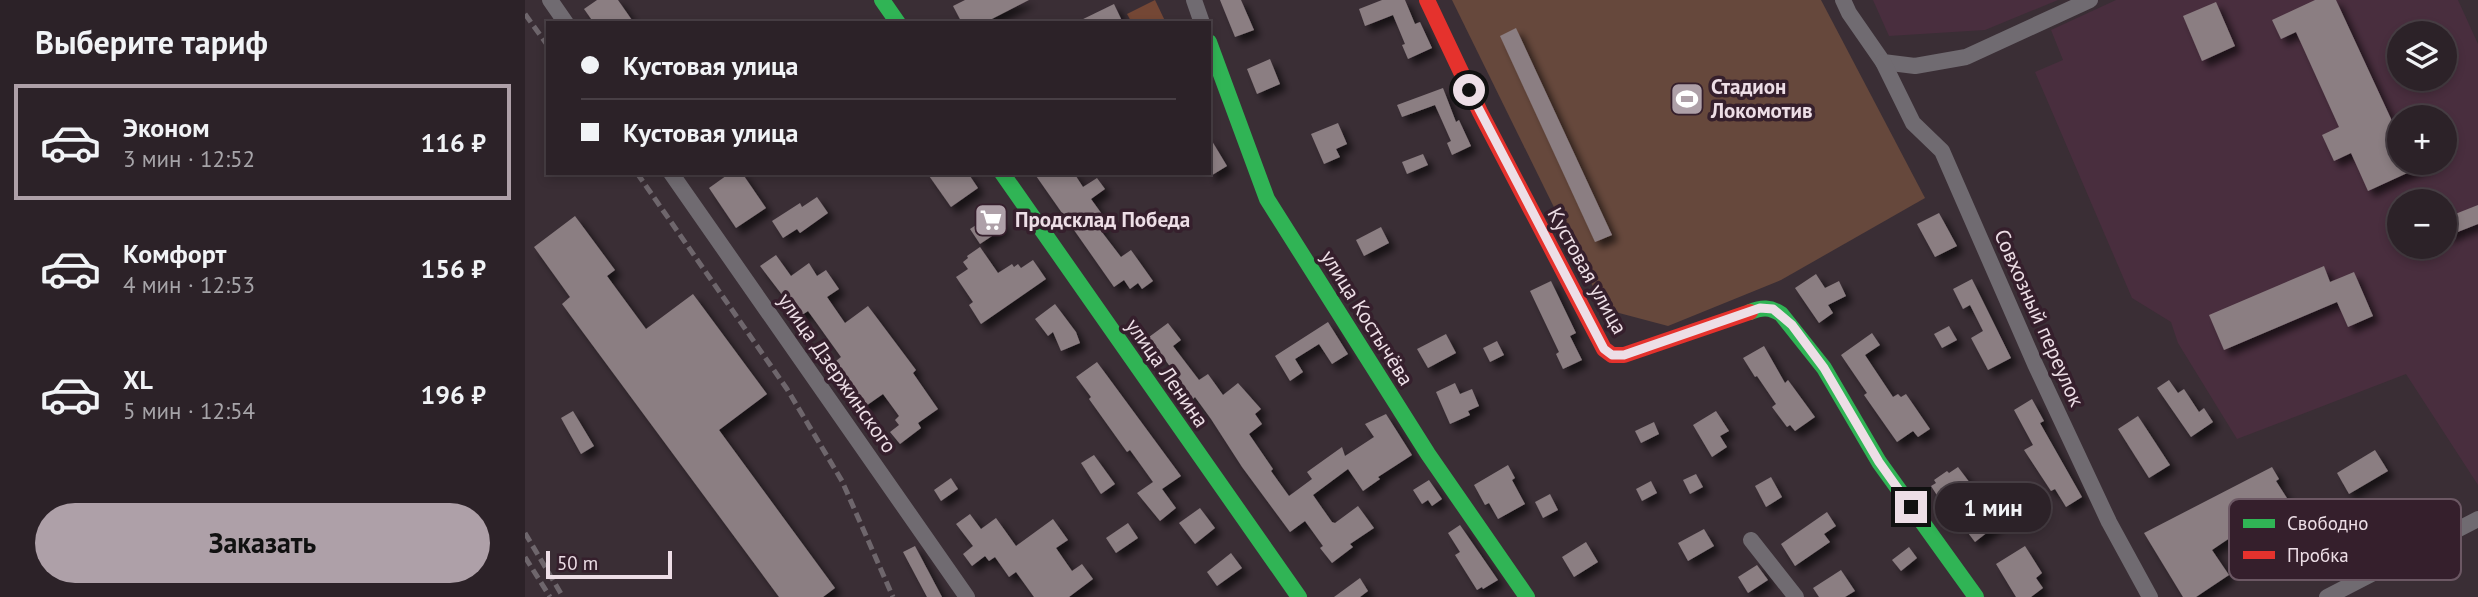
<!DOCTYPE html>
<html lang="ru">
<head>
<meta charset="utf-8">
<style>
  :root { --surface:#2c2228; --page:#342a30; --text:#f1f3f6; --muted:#a6a4a8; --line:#483f45; --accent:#aea0a8 }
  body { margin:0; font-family:"PT Sans",sans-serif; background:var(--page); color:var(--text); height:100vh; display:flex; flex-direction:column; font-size:26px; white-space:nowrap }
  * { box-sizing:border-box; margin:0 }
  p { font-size:23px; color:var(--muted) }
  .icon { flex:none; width:38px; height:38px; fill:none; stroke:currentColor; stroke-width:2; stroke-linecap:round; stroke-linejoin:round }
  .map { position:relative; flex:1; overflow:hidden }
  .panel { display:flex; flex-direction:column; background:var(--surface); width:525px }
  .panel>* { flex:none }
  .banner { position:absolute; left:21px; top:21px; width:665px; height:154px; border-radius:0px; box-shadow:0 4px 10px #0003,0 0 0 2px var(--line); display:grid; align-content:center; height:154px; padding:0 35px; background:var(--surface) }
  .fabs { position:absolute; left:1862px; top:21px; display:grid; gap:14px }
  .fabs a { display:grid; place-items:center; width:70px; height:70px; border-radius:50%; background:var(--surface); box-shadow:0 4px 10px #0003,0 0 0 2px var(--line); font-size:35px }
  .scale { position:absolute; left:21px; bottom:18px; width:126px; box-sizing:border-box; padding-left:7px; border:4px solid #eddee6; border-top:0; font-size:19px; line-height:24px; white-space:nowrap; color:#eddee6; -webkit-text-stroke:5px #351f2c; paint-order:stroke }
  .end { position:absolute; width:32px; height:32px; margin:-16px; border:9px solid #eddee6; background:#111; box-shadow:0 0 0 4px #111 }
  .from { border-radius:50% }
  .bubble { position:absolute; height:49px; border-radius:24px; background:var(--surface); box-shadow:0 4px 10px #0003,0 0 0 2px var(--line); font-size:23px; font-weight:800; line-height:49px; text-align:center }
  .banner b { display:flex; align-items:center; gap:24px; height:66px; font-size:26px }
  .banner b+b { border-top:2px solid var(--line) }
  .banner i { width:18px; height:18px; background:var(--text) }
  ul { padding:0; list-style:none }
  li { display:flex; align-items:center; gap:21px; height:116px; margin:0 14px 10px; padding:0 21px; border:4px solid transparent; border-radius:0px }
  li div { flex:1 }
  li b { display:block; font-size:26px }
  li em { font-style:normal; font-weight:800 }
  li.selected { border-color:var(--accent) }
  li>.icon { width:63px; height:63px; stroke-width:1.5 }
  h2 { padding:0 35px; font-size:32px; line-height:84px }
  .action { display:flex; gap:14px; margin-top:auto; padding:14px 35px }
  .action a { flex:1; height:80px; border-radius:42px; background:var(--accent); color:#111; font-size:28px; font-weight:800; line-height:80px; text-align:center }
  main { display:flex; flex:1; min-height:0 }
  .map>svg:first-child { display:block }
  .built { fill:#492e3e; fill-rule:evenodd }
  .green { fill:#66483c }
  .forest { fill:#744735 }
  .building { fill:#8b7e82; filter:url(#shadow) }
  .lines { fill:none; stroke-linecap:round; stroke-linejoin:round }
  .street { stroke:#706b71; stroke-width:16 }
  .fast { stroke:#30b455; stroke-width:16 }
  .jam { stroke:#e5322d; stroke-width:16 }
  .rail { stroke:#6e666c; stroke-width:5; stroke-dasharray:10 5; stroke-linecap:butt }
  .route { stroke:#eddee6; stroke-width:9 }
  .labels { text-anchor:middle; stroke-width:7; stroke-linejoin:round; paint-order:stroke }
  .poi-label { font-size:21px; font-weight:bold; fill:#eddee6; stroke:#351f2c; text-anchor:start }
  .street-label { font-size:21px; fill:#eddee6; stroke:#351f2c }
  .key { fill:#351f2c; stroke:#6c5864; stroke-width:2 }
  .key-label { font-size:19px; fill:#eddee6 }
</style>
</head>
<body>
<main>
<section class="panel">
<h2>Выберите тариф</h2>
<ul>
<li class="selected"><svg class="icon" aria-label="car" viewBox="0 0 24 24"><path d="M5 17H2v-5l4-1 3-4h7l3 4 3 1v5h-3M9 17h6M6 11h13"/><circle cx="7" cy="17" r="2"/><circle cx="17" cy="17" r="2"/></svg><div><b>Эконом</b><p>3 мин · 12:52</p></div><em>116 ₽</em></li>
<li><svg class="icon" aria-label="car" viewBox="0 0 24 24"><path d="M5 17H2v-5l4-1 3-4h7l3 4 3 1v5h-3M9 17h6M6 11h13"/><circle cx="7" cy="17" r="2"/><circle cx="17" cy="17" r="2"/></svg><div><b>Комфорт</b><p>4 мин · 12:53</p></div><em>156 ₽</em></li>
<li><svg class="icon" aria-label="car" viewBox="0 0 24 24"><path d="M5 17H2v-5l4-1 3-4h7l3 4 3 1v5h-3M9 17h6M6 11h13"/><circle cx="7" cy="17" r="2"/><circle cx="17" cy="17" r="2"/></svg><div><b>XL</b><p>5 мин · 12:54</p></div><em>196 ₽</em></li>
</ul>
<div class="action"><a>Заказать</a></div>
</section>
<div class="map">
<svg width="1953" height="597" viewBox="0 0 1953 597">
  <defs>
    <filter id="shadow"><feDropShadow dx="6" dy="6" stdDeviation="3.5" flood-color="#0009"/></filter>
  </defs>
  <rect width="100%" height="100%" fill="#3a2e35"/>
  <g class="built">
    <path d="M1348,0h185l-73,30 -96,6z"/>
    <path d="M1591,0h342l20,44v441l-72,-111 -169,65 -59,-96 -7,-21 -39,-24 -97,-226 28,-12 -12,-30zM1874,33h46v46h-46zM1874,117h46v46h-46zM1874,201h46v46h-46z"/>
  </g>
  <path class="green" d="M927,0h369l104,198 -144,82 -113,46 -64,-17z"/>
  <path class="forest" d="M630,0l11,23h-34l-5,-9z"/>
  <g class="building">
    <path d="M72,0h21l16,23h-40l-10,-14z"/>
    <path d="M440,0h64l-45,23h-22l-9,-17z"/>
    <path d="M695,0h21l13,30 -19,7z"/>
    <path d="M857,0h23l10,24 5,-2 12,26 -24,11 -6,-14 3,-1 -12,-29 -28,11 -6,-17z"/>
    <path d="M1790,0h21l63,136v27h30l-61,28 -17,-38 -17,8 -12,-26 17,-8 -43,-95 -15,7 -9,-19z"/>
    <path d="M1691,2l19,44 -33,15 -19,-45z"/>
    <path d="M589,4l9,19h-48z"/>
    <path d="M991,28l96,207 -17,7 -95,-206z"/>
    <path d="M745,59l10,25 -23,10 -10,-25z"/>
    <path d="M918,88l13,34 3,-2 12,26 -19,9 -5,-12 4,-2 -16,-36 -33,12 -5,-12z"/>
    <path d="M813,123l9,21 -11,5 4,8 -16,7 -13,-30z"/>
    <path d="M684,136l18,30 -18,11z"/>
    <path d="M898,154l5,11 -21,9 -5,-12z"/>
    <path d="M205,173h12l24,35 -30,20 -27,-40z"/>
    <path d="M402,173h41l10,15 -27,19z"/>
    <path d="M509,173h40l9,14 14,-9 8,11 -14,10 16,22 -9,6 23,30 10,-7 22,31 -11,8 -4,-6 -8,6 -6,-9 -10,7z"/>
    <path d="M292,197l11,16 -28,20 -3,-4 -14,9 -11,-17 28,-18 2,4z"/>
    <path d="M1953,205v19l-33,13v-19z"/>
    <path d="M469,213l10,15 -24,16 -10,-15z"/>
    <path d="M1414,213l18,33 -22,11 -18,-33z"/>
    <path d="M50,216l40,54 -8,6 39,53 47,-35 74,100 -48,36 116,158 -12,9h-44l-217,-293 8,-7 -36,-50z"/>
    <path d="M856,227l8,16 -25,13 -8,-16z"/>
    <path d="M455,247l18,26 14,-9 2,3 4,-3 3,4 12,-8 13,19 -65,45 -12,-19 4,-3 -17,-25 12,-8 -5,-7 5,-4 -1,-2z"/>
    <path d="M251,255l15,21 18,-13 8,13 9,-6 13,19 -12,8 18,26 23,-17 48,64 -3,3 25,36 -20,14 3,5 -21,16 -10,-12 9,-7 -4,-5 4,-4 -16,-22 -20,14 -14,-20 4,-3 -17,-24 5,-4 -33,-46 -9,6 -39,-51z"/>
    <path d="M1799,266l6,16 24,-10 19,44 -25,11 -11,-25 -113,48 -15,-35z"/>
    <path d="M1291,274l9,14 14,-7 7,15 -18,9 5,8 -14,10 -24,-35z"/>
    <path d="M1447,279l39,79 -23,12 -17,-32 12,-7 -13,-26 -7,4 -10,-20z"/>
    <path d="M1026,281l25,52 -6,3 12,24 -19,9 -7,-15 3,-2 -29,-61z"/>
    <path d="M530,304l21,28 4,11 -19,8 -8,-19 -5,4 -13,-17z"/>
    <path d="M803,322l20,32 -16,10 -13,-20 -24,15 8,13 -13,9 -15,-25z"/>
    <path d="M643,323l13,17 -8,6 26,34 9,-6 15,21 15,-12 23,26 -6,5 7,10 -13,10 24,35 -2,2 18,25 23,-17 -5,-7 35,-25 3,9 29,-19 -9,-13 21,-10 26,41 -34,22 2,2 -17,12 -15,-22 -35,26 19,27 3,1 23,-17 16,22 -24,16 3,3 -21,16 -12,-15 3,-2 -18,-25 -15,11 -48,-65 -31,-48 -16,-22 -2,2 -44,-62z"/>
    <path d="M1424,326l8,14 -15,8 -8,-14z"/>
    <path d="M1347,333l8,12 -15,10 28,42 5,-3 3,3 5,-3 24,35 -12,8 -5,-6 -16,11 -33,-47 3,-2 -26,-38z"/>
    <path d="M921,334l10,19 -28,15 -11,-19z"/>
    <path d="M972,341l7,14 -14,7 -7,-14z"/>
    <path d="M1239,346l21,37 3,-3 27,37 -20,14 -5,-6 -3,2 -15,-20 4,-3 -19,-28 -2,1 -12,-19z"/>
    <path d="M572,362l84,114 -19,13 14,19 -16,13 -23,-28 16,-11 -23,-32 -3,2 -38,-53 2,-2 -15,-20z"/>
    <path d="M1644,380l9,13 6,-4 15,23 5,-4 9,14 -22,15 -34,-49z"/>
    <path d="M930,383l5,11 12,-5 7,17 -11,5 2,4 -20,9 -14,-32z"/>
    <path d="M1507,399l12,22 -4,2 42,74 -16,10 -11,-18 -4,2 -27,-41 9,-5 -19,-35z"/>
    <path d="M48,411l21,35 -13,8 -20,-36z"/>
    <path d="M1191,411l13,20 -9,5 7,11 -15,10 -19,-32z"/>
    <path d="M1613,416l32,49 -21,13 -31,-49z"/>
    <path d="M1129,422l5,12 -18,9 -6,-12z"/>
    <path d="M1850,450l13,21 -39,23 -12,-21z"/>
    <path d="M569,455l21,29 -14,10 -20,-31z"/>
    <path d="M983,465l7,13 -3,2 13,24 -27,15 -9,-16 -4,2 -11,-20z"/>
    <path d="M1433,467l12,16 -28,20 -11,-17 5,-3 -2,-3 13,-9 2,2z"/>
    <path d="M1747,467l7,12 -3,2 29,45 -37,23 -16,-26 -40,27 17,25 -33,22h-13l-39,-64z"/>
    <path d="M1171,474l7,13 -13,7 -7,-14z"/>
    <path d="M1246,477l11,20 -16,10 -11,-21z"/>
    <path d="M426,478l7,11 -17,12 -7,-11z"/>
    <path d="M904,480l13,19 -10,7 -4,-6 -6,4 -9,-14z"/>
    <path d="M1126,481l6,12 -15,8 -6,-12z"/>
    <path d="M1025,494l8,16 -15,8 -8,-16z"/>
    <path d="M675,508l15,20 -20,16 -16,-21z"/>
    <path d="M1463,511l10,13 -23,18 -13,-17 12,-9 3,4z"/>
    <path d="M1302,512l9,14 -12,8 6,8 -35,24 -14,-22z"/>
    <path d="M445,514l11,15 15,-11 20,28 37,-27 15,21 -12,8 16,23 10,-7 11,15 -24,18h-35l-18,-25 -7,5 -14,-20 -6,4 -4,-5 -13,10 -9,-12 10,-8 -17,-22z"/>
    <path d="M603,523l10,15 -22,15 -10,-15z"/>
    <path d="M935,525l38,55 -15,9 -1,-2 -5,3 -22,-35 5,-3 -12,-19z"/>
    <path d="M1179,529l10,17 -26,15 -10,-18z"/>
    <path d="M1061,542l12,20 -24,15 -12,-20z"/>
    <path d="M390,546l27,51h-15l-24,-45z"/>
    <path d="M1500,546l17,27 -6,5 7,10 -12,9h-15l-20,-33z"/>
    <path d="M1384,547l8,11 -16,13 -9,-11z"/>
    <path d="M706,553l11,15 -25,18 -10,-14z"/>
    <path d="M1232,565l11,15 -20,13 -10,-16z"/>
    <path d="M1316,570l14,21 -10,6h-26l-6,-9z"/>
    <path d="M835,578l8,13 -8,6h-26z"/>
  </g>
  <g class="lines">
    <g class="street">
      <path d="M25,0l16,23"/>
      <path d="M669,0l8,23"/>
      <path d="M1318,0l6,13 34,49 32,4 51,-9 124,-57"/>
      <path d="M1358,62l30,61 29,28 93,213 74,158 41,75"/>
      <path d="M146,173l296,424"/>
      <path d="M1226,540l45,57"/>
      <path d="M1802,597l151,-78"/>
    </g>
    <g class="fast">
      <path d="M357,0l16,23"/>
      <path d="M684,42l58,157 161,255 99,143"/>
      <path d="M477,173l297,424"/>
      <path d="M1225,312c12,-5 20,-5 31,2l43,54 55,94 97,135"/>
    </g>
    <path class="jam" d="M902,0l53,112 124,237 8,6h12l126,-43"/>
    <g class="rail">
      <path d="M0,14l23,32"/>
      <path d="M112,173l150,216 55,92 51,116"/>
      <path d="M0,533l38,64"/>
      <path d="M0,557l25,40"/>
    </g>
  </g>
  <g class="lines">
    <path class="route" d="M944,90l135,259 8,6h12l136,-47 13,1 19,16 32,43 55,94 32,45"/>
  </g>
  <defs>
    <symbol id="stadium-square" viewBox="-11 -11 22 22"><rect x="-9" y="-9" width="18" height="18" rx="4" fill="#aea0a8" stroke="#351f2c"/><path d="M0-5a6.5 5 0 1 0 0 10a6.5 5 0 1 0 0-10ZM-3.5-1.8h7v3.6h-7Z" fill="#fff"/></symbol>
    <symbol id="supermarket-square" viewBox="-11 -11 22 22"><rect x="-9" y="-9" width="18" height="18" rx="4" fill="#aea0a8" stroke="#351f2c"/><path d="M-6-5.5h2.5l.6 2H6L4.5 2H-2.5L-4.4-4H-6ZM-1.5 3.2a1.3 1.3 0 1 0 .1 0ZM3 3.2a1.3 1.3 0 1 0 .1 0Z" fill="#fff"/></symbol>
  </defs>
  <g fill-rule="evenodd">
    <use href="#stadium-square" x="1143" y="80" width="38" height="38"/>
    <use href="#supermarket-square" x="447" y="201" width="38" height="38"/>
  </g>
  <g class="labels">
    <g class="poi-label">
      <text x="1186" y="94">Стадион<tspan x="1186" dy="24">Локомотив</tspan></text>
      <text x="490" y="227">Продсклад Победа</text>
    </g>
    <g class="street-label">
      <text transform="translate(1062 271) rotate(61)" y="7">Кустовая улица</text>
      <text transform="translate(842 318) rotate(58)" y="7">улица Костычёва</text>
      <text transform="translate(1514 318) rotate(66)" y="7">Совхозный переулок</text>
      <text transform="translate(312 373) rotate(55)" y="7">улица Дзержинского</text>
      <text transform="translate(642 373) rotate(55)" y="7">улица Ленина</text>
    </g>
  </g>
  <rect x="1704" y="499" width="232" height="81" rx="10" class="key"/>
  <rect x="1718" y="519" width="32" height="9" fill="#30b455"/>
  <rect x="1718" y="551" width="32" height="8" fill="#e5322d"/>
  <g class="key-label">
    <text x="1762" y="530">Свободно</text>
    <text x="1762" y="562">Пробка</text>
  </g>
</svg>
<div class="fabs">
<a><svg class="icon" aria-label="layers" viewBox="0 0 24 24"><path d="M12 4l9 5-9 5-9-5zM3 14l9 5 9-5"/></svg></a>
<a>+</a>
<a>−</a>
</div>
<div class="scale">50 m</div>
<i class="end from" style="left:944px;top:90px"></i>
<i class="end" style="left:1386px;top:507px"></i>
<div class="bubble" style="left:1410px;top:483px;width:116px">1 мин</div>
<div class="banner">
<b><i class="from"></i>Кустовая улица</b>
<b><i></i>Кустовая улица</b>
</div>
</div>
</main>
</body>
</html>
